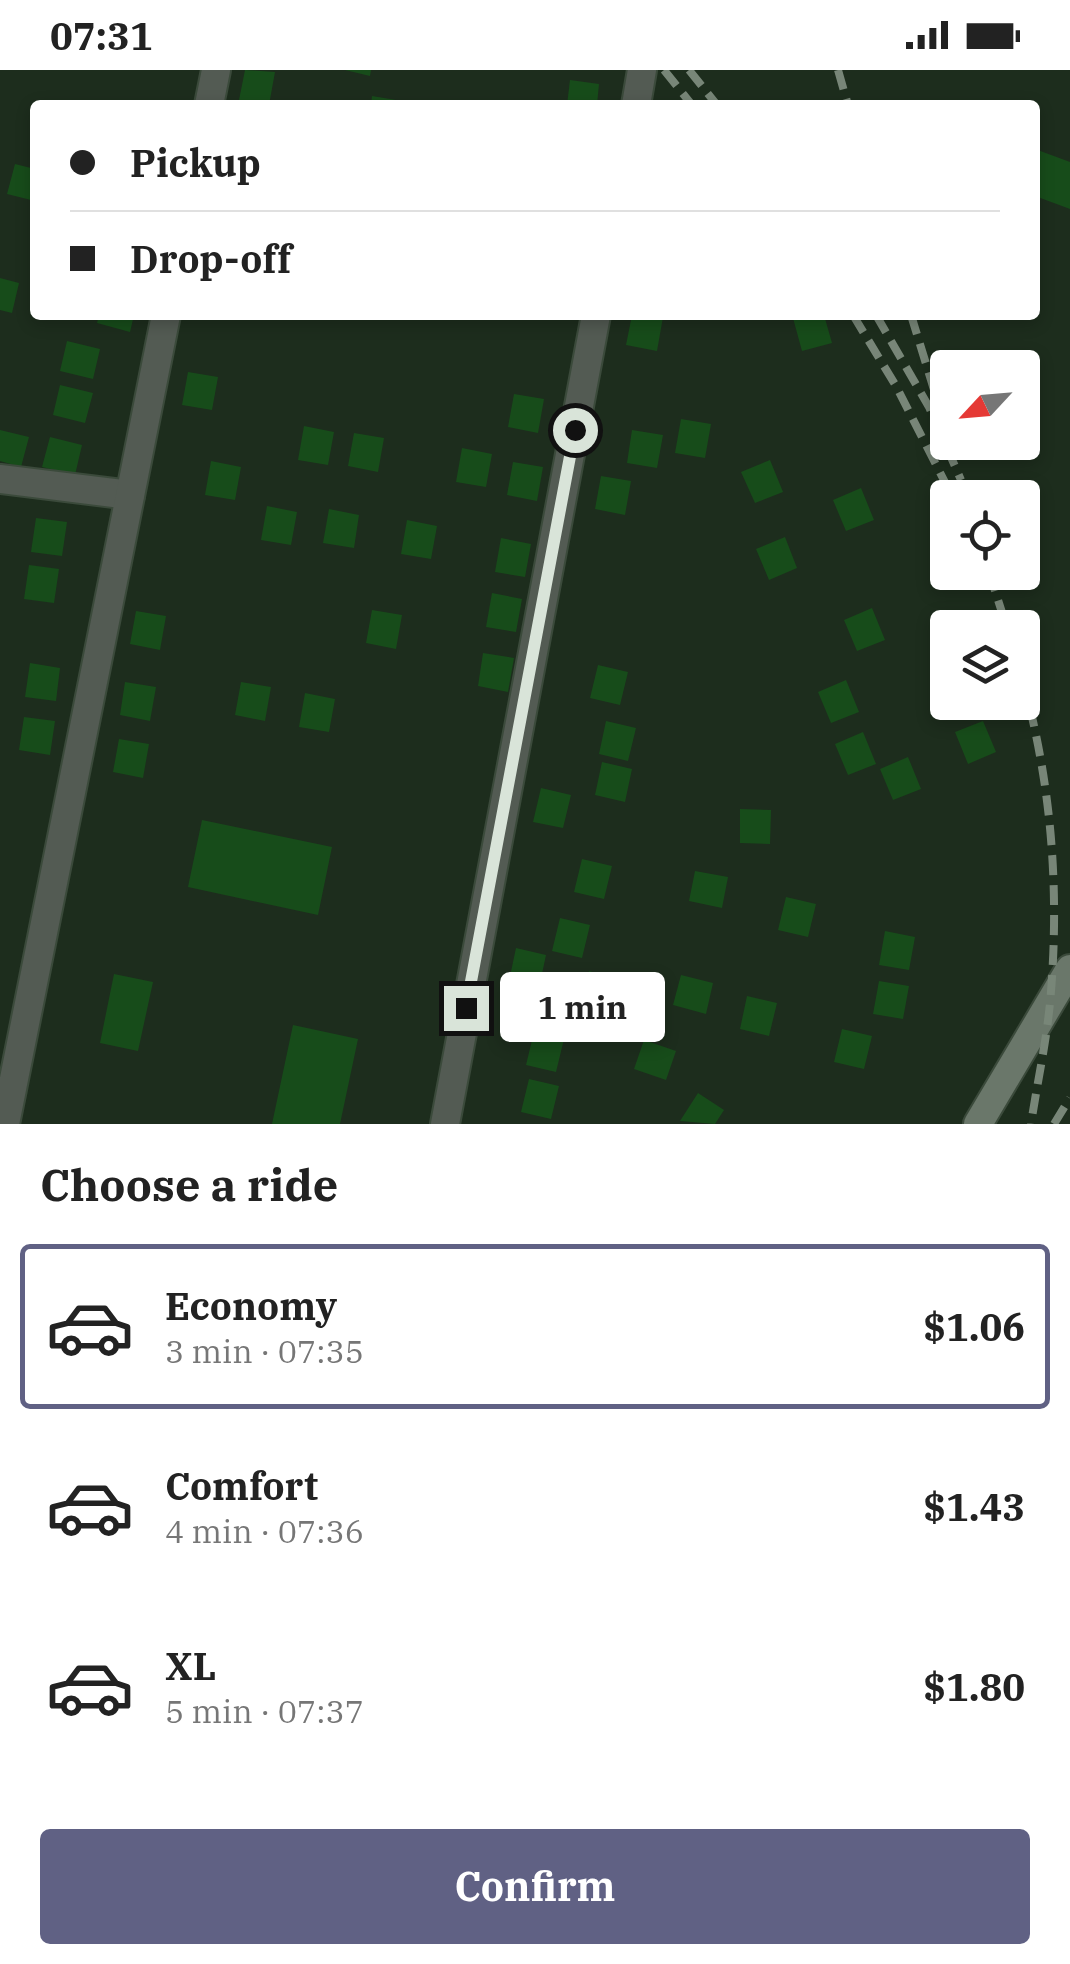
<!DOCTYPE html>
<html lang="en">
<head>
<meta charset="utf-8">
<style>
  :root { --surface:#fff; --page:#f2f2f2; --text:#222; --muted:#767676; --line:#e0e0e0; --accent:#606184 }
  body { margin:0; font-family:"IBM Plex Serif",serif; background:var(--page); color:var(--text); height:100vh; display:flex; flex-direction:column; font-size:38px; white-space:nowrap }
  * { box-sizing:border-box; margin:0 }
  p { font-size:32px; color:var(--muted) }
  .icon { flex:none; width:55px; height:55px; fill:none; stroke:currentColor; stroke-width:2; stroke-linecap:round; stroke-linejoin:round }
  .map { position:relative; height:1054px; overflow:hidden }
  .side { display:flex; flex-direction:column; background:var(--surface); flex:1 }
  .side>* { flex:none }
  .banner { position:absolute; left:30px; top:30px; width:1010px; height:220px; border-radius:10px; box-shadow:0 5px 15px #0003; display:grid; align-content:center; height:220px; padding:0 40px; background:var(--surface) }
  .needle { width:65px; rotate:244deg }
  .controls { position:absolute; left:930px; top:280px; display:grid; gap:20px }
  .controls a { display:grid; place-items:center; width:110px; height:110px; border-radius:10px; background:var(--surface); box-shadow:0 5px 15px #0003; font-size:50px }
  .end { position:absolute; width:45px; height:45px; margin:-22px; border:12px solid #d9e4d9; background:#111; box-shadow:0 0 0 5px #111 }
  .from { border-radius:50% }
  .bubble { position:absolute; height:70px; border-radius:10px; background:var(--surface); box-shadow:0 5px 15px #0003; font-size:32px; font-weight:700; line-height:70px; text-align:center }
  .banner b { display:flex; align-items:center; gap:35px; height:95px; font-size:38px }
  .banner b+b { border-top:2px solid var(--line) }
  .banner i { width:25px; height:25px; background:var(--text) }
  ul { padding:0; list-style:none }
  li { display:flex; align-items:center; gap:30px; height:165px; margin:0 20px 15px; padding:0 20px; border:5px solid transparent; border-radius:10px }
  li div { flex:1 }
  li b { display:block; font-size:38px }
  li em { font-style:normal; font-weight:700 }
  li.active { border-color:var(--accent) }
  li>.icon { width:90px; height:90px; stroke-width:1.5 }
  h2 { padding:0 40px; font-size:45px; line-height:120px }
  .cta { display:flex; gap:20px; margin-top:auto; padding:20px 40px }
  .cta a { flex:1; height:115px; border-radius:10px; background:var(--accent); color:#fff; font-size:40px; font-weight:700; line-height:115px; text-align:center }
  .status { display:flex; justify-content:space-between; align-items:center; height:70px; padding:0 50px; background:var(--surface); direction:ltr }
  .status svg { height:28px; fill:currentColor }
  .map>svg:first-child { display:block }
  .building { fill:#174c1a }
  .lines { fill:none; stroke-linecap:round; stroke-linejoin:round }
  .minor-casing { stroke:#3b4a3b; stroke-width:32 }
  .secondary-casing { stroke:#3b4a3b; stroke-width:32 }
  .minor { stroke:#535b53; stroke-width:28 }
  .secondary { stroke:#6a776a; stroke-width:28 }
  .rail { stroke:#788678; stroke-width:8; stroke-dasharray:20 10; stroke-linecap:butt }
  .route { stroke:#d9e4d9; stroke-width:12 }
</style>
</head>
<body>
<div class="status"><b>07:31</b><svg viewBox="0 0 49 12"><path d="M0 12V9h3v3zM5 12V6h3v6zM10 12V3h3v9zM15 12V0h3v12zM26 1h20v11H26zM47 4h2v5h-2z"/></svg></div>
<div class="map">
<svg width="1070" height="1054" viewBox="0 0 1070 1054">
  <rect width="100%" height="100%" fill="#1d2d1d"/>
  <g class="building">
    <path d="M245,0l30,2 -6,33 -30,-5z"/>
    <path d="M345,0h26l-1,6z"/>
    <path d="M570,10l29,4 -2,21h-30z"/>
    <path d="M372,26l30,5v4h-31z"/>
    <path d="M1035,79l35,13v47l-35,-13z"/>
    <path d="M15,94l20,5v32l-28,-7z"/>
    <path d="M0,208l19,5 -7,30 -12,-3z"/>
    <path d="M99,245h35l-4,17 -33,-9z"/>
    <path d="M632,245l31,2 -6,34 -31,-6z"/>
    <path d="M804,245h20l8,28 -30,8 -9,-33z"/>
    <path d="M67,271l33,8 -7,30 -33,-8z"/>
    <path d="M188,302l30,5 -6,33 -30,-5z"/>
    <path d="M60,315l33,8 -8,30 -32,-8z"/>
    <path d="M514,324l30,5 -6,34 -30,-6z"/>
    <path d="M681,349l30,5 -6,34 -30,-5z"/>
    <path d="M304,356l30,6 -6,33 -30,-5z"/>
    <path d="M0,360l29,7 -8,30 -21,-6z"/>
    <path d="M632,360l31,5 -6,33 -30,-5z"/>
    <path d="M354,363l30,5 -6,34 -30,-6z"/>
    <path d="M50,367l32,8 -7,30 -33,-8z"/>
    <path d="M462,378l30,6 -6,33 -30,-5z"/>
    <path d="M770,390l13,32 -28,11 -14,-31z"/>
    <path d="M211,391l30,6 -6,33 -30,-5z"/>
    <path d="M513,392l30,5 -6,34 -30,-6z"/>
    <path d="M601,406l30,5 -6,34 -30,-6z"/>
    <path d="M861,418l13,32 -28,11 -13,-31z"/>
    <path d="M267,436l30,6 -6,33 -30,-5z"/>
    <path d="M329,439l30,6 -5,33 -31,-5z"/>
    <path d="M36,448l31,4 -5,34 -31,-4z"/>
    <path d="M407,450l30,6 -6,33 -30,-5z"/>
    <path d="M785,467l12,31 -28,12 -13,-31z"/>
    <path d="M501,468l30,6 -6,33 -30,-5z"/>
    <path d="M29,495l30,4 -5,34 -30,-4z"/>
    <path d="M492,523l30,6 -6,33 -30,-5z"/>
    <path d="M872,538l13,32 -28,11 -13,-31z"/>
    <path d="M372,540l30,5 -6,34 -30,-6z"/>
    <path d="M136,541l30,5 -6,34 -30,-6z"/>
    <path d="M483,583l31,5 -6,34 -30,-6z"/>
    <path d="M30,593l30,5 -4,33 -31,-4z"/>
    <path d="M598,595l30,7 -8,33 -30,-7z"/>
    <path d="M846,610l13,32 -28,11 -13,-31z"/>
    <path d="M125,612l31,5 -6,34 -30,-6z"/>
    <path d="M241,612l30,5 -6,34 -30,-6z"/>
    <path d="M305,623l30,6 -6,33 -30,-5z"/>
    <path d="M24,647l31,4 -5,34 -31,-5z"/>
    <path d="M606,651l30,7 -8,33 -29,-7z"/>
    <path d="M983,651l13,31 -28,12 -13,-32z"/>
    <path d="M863,662l13,32 -28,11 -13,-31z"/>
    <path d="M119,669l30,5 -6,34 -30,-6z"/>
    <path d="M908,687l13,32 -28,11 -13,-31z"/>
    <path d="M602,692l30,7 -7,33 -30,-7z"/>
    <path d="M541,718l30,7 -8,33 -30,-6z"/>
    <path d="M740,739l31,1 -1,34 -30,-1z"/>
    <path d="M202,750l130,27 -14,68 -130,-28z"/>
    <path d="M582,789l30,7 -8,33 -30,-7z"/>
    <path d="M695,801l33,6 -6,31 -33,-7z"/>
    <path d="M786,827l30,7 -8,33 -30,-7z"/>
    <path d="M560,848l30,7 -8,33 -30,-7z"/>
    <path d="M885,861l30,6 -6,33 -30,-5z"/>
    <path d="M516,878l30,7 -7,33 -30,-7z"/>
    <path d="M589,901l33,9 -8,30 -33,-9z"/>
    <path d="M114,904l39,8 -15,69 -38,-8z"/>
    <path d="M681,905l32,8 -7,31 -33,-9z"/>
    <path d="M879,911l30,5 -6,33 -30,-5z"/>
    <path d="M747,926l30,7 -8,33 -29,-7z"/>
    <path d="M293,955l65,14 -18,85h-68z"/>
    <path d="M842,959l30,7 -8,33 -30,-7z"/>
    <path d="M534,962l30,7 -8,33 -30,-7z"/>
    <path d="M644,970l32,11 -10,29 -32,-11z"/>
    <path d="M529,1009l30,7 -8,33 -30,-7z"/>
    <path d="M698,1023l26,17 -9,14 -35,-3z"/>
  </g>
  <g class="lines">
    <defs>
      <g id="minor">
        <path d="M209,35l7,-35"/>
        <path d="M636,35l6,-35"/>
        <path d="M0,409l130,16"/>
        <path d="M5,1054l161,-809"/>
        <path d="M445,1054l151,-809"/>
      </g>
      <path id="secondary" d="M978,1054l92,-155"/>
    </defs>
    <use href="#minor" class="minor-casing"/>
    <use href="#secondary" class="secondary-casing"/>
    <use href="#minor" class="minor"/>
    <use href="#secondary" class="secondary"/>
    <g class="rail">
      <path d="M664,0l28,35"/>
      <path d="M689,0l28,35"/>
      <path d="M838,0l10,35"/>
      <path d="M853,245l43,71 57,112"/>
      <path d="M876,245l53,92 32,73"/>
      <path d="M911,245l28,91"/>
      <path d="M989,502l18,56"/>
      <path d="M1022,608c30,106 38,215 28,325 -4,41 -13,81 -19,121"/>
      <path d="M1054,1054l16,-26"/>
    </g>
  </g>
  <g class="lines">
    <path class="route" d="M466,938l109,-578"/>
  </g>
</svg>
<div class="controls">
<a><svg class="needle" viewBox="-14 -14 28 28"><path d="M0-13l5 13h-10z" fill="#e53935"/><path d="M0 13l5-13h-10z" fill="#767676"/></svg></a>
<a><svg class="icon" aria-label="locate" viewBox="0 0 24 24"><circle cx="12" cy="12" r="6"/><path d="M12 2v4M12 18v4M2 12h4M18 12h4"/></svg></a>
<a><svg class="icon" aria-label="layers" viewBox="0 0 24 24"><path d="M12 4l9 5-9 5-9-5zM3 14l9 5 9-5"/></svg></a>
</div>
<i class="end from" style="left:575px;top:360px"></i>
<i class="end" style="left:466px;top:938px"></i>
<div class="bubble" style="left:500px;top:902px;width:165px">1 min</div>
<div class="banner">
<b><i class="from"></i>Pickup</b>
<b><i></i>Drop-off</b>
</div>
</div>
<section class="side">
<h2>Choose a ride</h2>
<ul>
<li class="active"><svg class="icon" aria-label="car" viewBox="0 0 24 24"><path d="M5 17H2v-5l4-1 3-4h7l3 4 3 1v5h-3M9 17h6M6 11h13"/><circle cx="7" cy="17" r="2"/><circle cx="17" cy="17" r="2"/></svg><div><b>Economy</b><p>3 min · 07:35</p></div><em>$1.06</em></li>
<li><svg class="icon" aria-label="car" viewBox="0 0 24 24"><path d="M5 17H2v-5l4-1 3-4h7l3 4 3 1v5h-3M9 17h6M6 11h13"/><circle cx="7" cy="17" r="2"/><circle cx="17" cy="17" r="2"/></svg><div><b>Comfort</b><p>4 min · 07:36</p></div><em>$1.43</em></li>
<li><svg class="icon" aria-label="car" viewBox="0 0 24 24"><path d="M5 17H2v-5l4-1 3-4h7l3 4 3 1v5h-3M9 17h6M6 11h13"/><circle cx="7" cy="17" r="2"/><circle cx="17" cy="17" r="2"/></svg><div><b>XL</b><p>5 min · 07:37</p></div><em>$1.80</em></li>
</ul>
<div class="cta"><a>Confirm</a></div>
</section>
</body>
</html>
